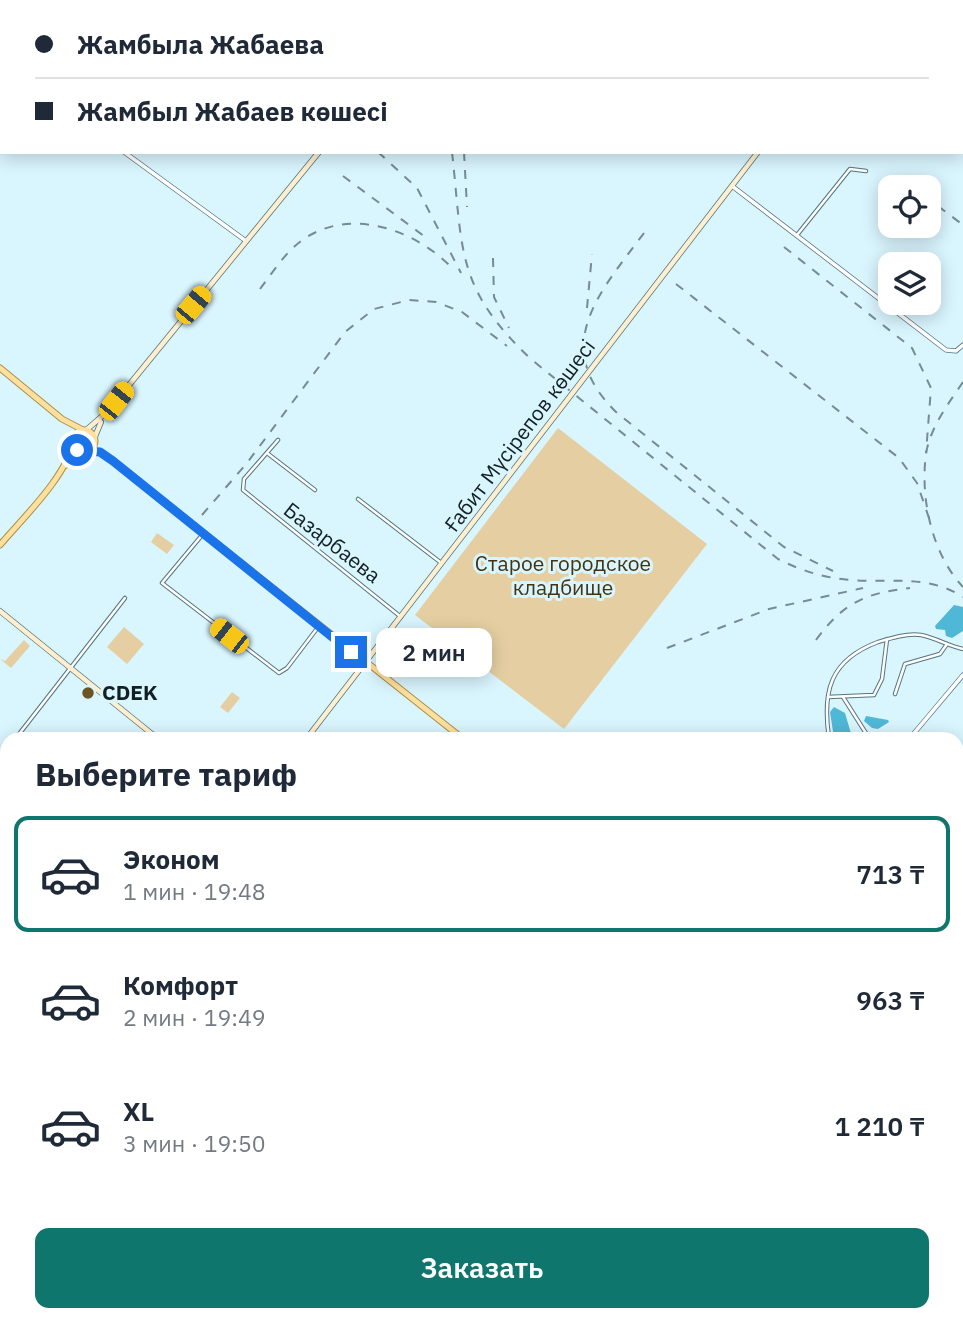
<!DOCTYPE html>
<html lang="ru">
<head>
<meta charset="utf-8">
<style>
  :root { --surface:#fff; --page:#f2f2f3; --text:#1f2937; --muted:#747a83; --line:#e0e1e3; --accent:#0f766e }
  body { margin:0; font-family:"IBM Plex Sans",sans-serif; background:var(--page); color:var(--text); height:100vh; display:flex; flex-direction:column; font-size:26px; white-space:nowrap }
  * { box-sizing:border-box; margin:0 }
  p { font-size:23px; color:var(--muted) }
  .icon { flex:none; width:38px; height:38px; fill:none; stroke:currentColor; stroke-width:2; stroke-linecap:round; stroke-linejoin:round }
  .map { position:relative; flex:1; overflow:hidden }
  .panel { position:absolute; left:0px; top:732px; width:964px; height:590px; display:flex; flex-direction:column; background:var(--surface); border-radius:21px 21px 0 0; box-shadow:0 4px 18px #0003 }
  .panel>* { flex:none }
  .top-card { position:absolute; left:0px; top:0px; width:964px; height:154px; box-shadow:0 4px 18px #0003; display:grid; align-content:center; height:154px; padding:0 35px; background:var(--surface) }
  .fabs { position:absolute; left:878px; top:175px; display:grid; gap:14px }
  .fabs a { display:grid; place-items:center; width:63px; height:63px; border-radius:14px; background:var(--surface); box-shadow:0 4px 18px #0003; font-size:35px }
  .end { position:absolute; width:32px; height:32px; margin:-16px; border:9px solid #1a73e8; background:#fff; box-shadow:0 0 0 4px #fff }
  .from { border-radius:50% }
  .bubble { position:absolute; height:49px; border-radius:14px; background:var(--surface); box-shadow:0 4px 18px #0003; font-size:23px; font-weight:600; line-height:49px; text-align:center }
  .car { position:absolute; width:21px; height:42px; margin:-21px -10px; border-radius:9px; box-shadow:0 0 5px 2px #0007; background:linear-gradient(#f5c518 24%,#345 0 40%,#f5c518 0 76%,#345 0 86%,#f5c518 0) }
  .top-card b { display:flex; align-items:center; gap:24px; height:66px; font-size:26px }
  .top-card b+b { border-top:2px solid var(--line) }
  .top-card i { width:18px; height:18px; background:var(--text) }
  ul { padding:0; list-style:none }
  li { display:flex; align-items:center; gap:21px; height:116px; margin:0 14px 10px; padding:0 21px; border:4px solid transparent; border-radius:14px }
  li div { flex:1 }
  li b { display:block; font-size:26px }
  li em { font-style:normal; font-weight:600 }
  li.current { border-color:var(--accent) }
  li>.icon { width:63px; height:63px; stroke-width:1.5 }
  h2 { padding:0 35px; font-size:32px; line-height:84px }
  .cta { display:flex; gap:14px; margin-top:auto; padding:14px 35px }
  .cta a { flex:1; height:80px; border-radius:14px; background:var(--accent); color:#fff; font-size:28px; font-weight:600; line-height:80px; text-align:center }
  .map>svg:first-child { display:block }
  .green { fill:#e5cfa2 }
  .forest { fill:#e0ba6e }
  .water { fill:#50b8d7 }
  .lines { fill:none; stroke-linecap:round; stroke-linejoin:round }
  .minor-casing { stroke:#567580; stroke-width:4.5 }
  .tertiary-casing { stroke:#567580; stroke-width:5 }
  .secondary-casing { stroke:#567580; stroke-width:6 }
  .primary-casing { stroke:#ac8f49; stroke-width:7 }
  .minor { stroke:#fff; stroke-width:2.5 }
  .tertiary { stroke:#fff; stroke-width:3.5 }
  .secondary { stroke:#ffefce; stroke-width:4.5 }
  .primary { stroke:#ffe09e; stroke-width:5 }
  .rail { stroke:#768b92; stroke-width:2; stroke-dasharray:9 9; stroke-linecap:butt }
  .route { stroke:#1a73e8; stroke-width:9 }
  .poi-dot { fill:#6c5525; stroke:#d9f5fe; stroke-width:2.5 }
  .labels { text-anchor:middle; stroke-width:6; stroke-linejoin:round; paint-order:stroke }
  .street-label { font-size:21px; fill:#121f23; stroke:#d9f5fe }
  .park-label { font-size:21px; fill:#433311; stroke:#d9f5fe }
  .poi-label { font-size:21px; font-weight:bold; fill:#121f23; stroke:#d9f5fe; text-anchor:start }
</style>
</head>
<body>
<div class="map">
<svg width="963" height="1321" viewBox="0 0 963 1321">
  <rect width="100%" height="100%" fill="#d9f5fe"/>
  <g class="green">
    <path d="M558,428l149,116 -143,185 -149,-114z"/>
    <circle cx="84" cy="441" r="8"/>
    <path d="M157,533l17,12 -7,9 -16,-12z"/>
    <path d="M124,627l20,17 -17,20 -20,-17z"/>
    <path d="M24,640l6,6 -19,22 -11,-9 5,2z"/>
    <path d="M232,692l8,6 -12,15 -8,-6z"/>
  </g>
  <g class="forest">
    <path d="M1,785l6,4v35l-7,9z"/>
    <path d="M963,1184v74l-6,-4v-60z"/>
  </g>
  <g class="water">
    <path d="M954,605l9,2v24l-11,7 -6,-2 -1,-6 -9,-1 -1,-3z"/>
    <path d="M834,707l11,6 7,24 -18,1 -4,-26z"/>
    <path d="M866,716l22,4 1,2 -11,7 -6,-1 -8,-7z"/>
    <path d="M963,812v42l-6,4v-42z"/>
  </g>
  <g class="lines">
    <defs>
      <g id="minor">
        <path d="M365,0l2,2"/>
        <path d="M797,235l53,-66 16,2"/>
        <path d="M278,440l-34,39 -1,11 158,127"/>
        <path d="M267,453l48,37"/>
        <path d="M358,499l82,63"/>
        <path d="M203,534l-41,49 117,90 8,-5 32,-42"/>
        <path d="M895,694l10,-30 35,-10 7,-10"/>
        <path d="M828,697l46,-2 8,-16 5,-40"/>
        <path d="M843,697l26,41"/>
        <path d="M16,738l109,-140"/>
        <path d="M829,738c-7,-47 1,-78 49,-96 13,-4 29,-9 43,-7 15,3 28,11 42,14"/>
        <path d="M0,758l7,-9"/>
        <path d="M0,839l7,-9"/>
        <path d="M957,866l6,3"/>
        <path d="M957,981l6,-17"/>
        <path d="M957,995l6,4"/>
        <path d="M0,1062h7"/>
        <path d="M0,1074l7,61"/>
        <path d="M0,1100l7,-1"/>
        <path d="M0,1136l7,-1"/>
        <path d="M0,1166l7,-1"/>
        <path d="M0,1199h7"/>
        <path d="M0,1230h7"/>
        <path d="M0,1293h7"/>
        <path d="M126,1314l1,7"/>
        <path d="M180,1314l1,7"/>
        <path d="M258,1314l1,7"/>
        <path d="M376,1314l9,7"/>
        <path d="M567,1314l9,7"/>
        <path d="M727,1314l3,7"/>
        <path d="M946,1314l9,7"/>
        <path d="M19,1321l44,-7"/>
        <path d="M344,1321l5,-7"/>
        <path d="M449,1321l7,-7"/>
      </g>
      <g id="tertiary">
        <path d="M0,71l2,-3"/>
        <path d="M0,78l2,1"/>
        <path d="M124,152l122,89"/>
        <path d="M732,186l214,164 10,1 7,-6"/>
        <path d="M910,738l53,-63"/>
        <path d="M0,936l7,6"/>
        <path d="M0,1261l7,-1"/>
        <path d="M957,1305l6,4"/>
        <path d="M471,1314l9,7"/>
      </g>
      <g id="secondary">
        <path d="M733,0l3,2"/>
        <path d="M442,2l1,-2"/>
        <path d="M875,2l1,-2"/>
        <path d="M85,431l22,-19 212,-260"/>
        <path d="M94,439l7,-17"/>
        <path d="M0,611l157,127"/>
        <path d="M307,738l451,-586"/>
        <path d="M0,762l7,6"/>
        <path d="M0,775l7,5"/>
        <path d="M662,1314l6,7"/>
        <path d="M813,1314l1,7"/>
      </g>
      <g id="primary">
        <path d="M0,368l62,51 23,12"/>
        <circle cx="84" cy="441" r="11"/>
        <path d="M87,451l13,1 13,9 349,277"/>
        <path d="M66,465l18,-13"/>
        <path d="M0,545c21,-25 69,-71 73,-104"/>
        <path d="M957,1138l6,3"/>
      </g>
    </defs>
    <use href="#minor" class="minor-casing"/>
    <use href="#tertiary" class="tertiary-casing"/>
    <use href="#secondary" class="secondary-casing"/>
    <use href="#primary" class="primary-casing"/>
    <use href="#minor" class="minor"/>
    <use href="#tertiary" class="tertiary"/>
    <use href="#secondary" class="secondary"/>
    <use href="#primary" class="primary"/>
    <g class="rail">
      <path d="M264,0l3,2"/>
      <path d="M416,0l1,2"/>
      <path d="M437,0v2"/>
      <path d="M492,2l1,-2"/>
      <path d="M378,152l39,36 44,85"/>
      <path d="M452,152c11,98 3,136 80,208l246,199c24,12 46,19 73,21 41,3 76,-6 112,17"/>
      <path d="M464,152l3,55"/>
      <path d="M343,176l85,63"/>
      <path d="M938,206l25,19"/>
      <path d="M644,233c-44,59 -95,113 -28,179l168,135 49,24"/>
      <path d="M784,247l128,101 19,40 -5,65"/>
      <path d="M493,258l1,39 15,31"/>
      <path d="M676,284l223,174 18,25 12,35"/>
      <path d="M260,289c14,-18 27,-40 47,-52 48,-30 112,-5 147,33"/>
      <path d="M587,308l5,-54"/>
      <path d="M963,382c-15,22 -33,46 -37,72 -6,45 6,100 37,133"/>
      <path d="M202,515l45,-52 98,-131 29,-23 35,-9 27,2 26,10 45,34"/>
      <path d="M816,640c27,-37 49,-47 94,-52"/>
      <path d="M667,648l102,-39 94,-21"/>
    </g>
  </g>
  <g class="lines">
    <path class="route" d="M77,450l23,2 13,9 238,191"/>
  </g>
  <circle class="poi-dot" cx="88" cy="693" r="7"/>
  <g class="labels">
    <g class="street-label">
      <text transform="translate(520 436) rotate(-53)" y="7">Ғабит Мүсірепов көшесі</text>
      <text transform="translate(332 543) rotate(38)" y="7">Базарбаева</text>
    </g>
    <g class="park-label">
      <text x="563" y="571">Старое городское<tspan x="563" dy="24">кладбище</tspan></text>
    </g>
    <g class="poi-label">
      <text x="102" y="700">CDEK</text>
    </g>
  </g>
</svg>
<div class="fabs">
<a><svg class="icon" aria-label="locate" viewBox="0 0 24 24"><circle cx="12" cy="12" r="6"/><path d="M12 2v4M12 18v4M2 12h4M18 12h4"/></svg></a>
<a><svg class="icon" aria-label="layers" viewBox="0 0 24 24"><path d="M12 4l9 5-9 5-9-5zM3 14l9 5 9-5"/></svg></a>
</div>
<i class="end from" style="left:77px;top:450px"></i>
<i class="end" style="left:351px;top:652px"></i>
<div class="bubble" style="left:376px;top:628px;width:116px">2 мин</div>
<i class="car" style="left:193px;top:305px;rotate:40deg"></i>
<i class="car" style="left:116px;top:401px;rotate:38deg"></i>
<i class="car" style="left:229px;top:636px;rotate:308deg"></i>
<div class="top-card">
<b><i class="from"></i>Жамбыла Жабаева</b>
<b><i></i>Жамбыл Жабаев көшесі</b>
</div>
<section class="panel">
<h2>Выберите тариф</h2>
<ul>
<li class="current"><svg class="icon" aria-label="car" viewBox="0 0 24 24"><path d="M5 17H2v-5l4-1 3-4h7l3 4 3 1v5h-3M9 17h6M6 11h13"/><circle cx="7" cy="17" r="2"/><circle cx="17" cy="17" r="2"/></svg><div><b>Эконом</b><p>1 мин · 19:48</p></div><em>713 ₸</em></li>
<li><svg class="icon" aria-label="car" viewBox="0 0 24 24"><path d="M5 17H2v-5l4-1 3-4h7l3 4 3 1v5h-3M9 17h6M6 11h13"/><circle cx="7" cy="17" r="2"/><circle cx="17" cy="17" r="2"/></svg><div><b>Комфорт</b><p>2 мин · 19:49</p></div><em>963 ₸</em></li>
<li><svg class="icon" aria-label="car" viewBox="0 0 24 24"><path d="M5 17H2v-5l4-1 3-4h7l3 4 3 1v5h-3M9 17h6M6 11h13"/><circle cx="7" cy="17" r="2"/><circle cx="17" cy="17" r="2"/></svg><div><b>XL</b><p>3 мин · 19:50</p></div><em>1 210 ₸</em></li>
</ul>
<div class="cta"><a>Заказать</a></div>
</section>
</div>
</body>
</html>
